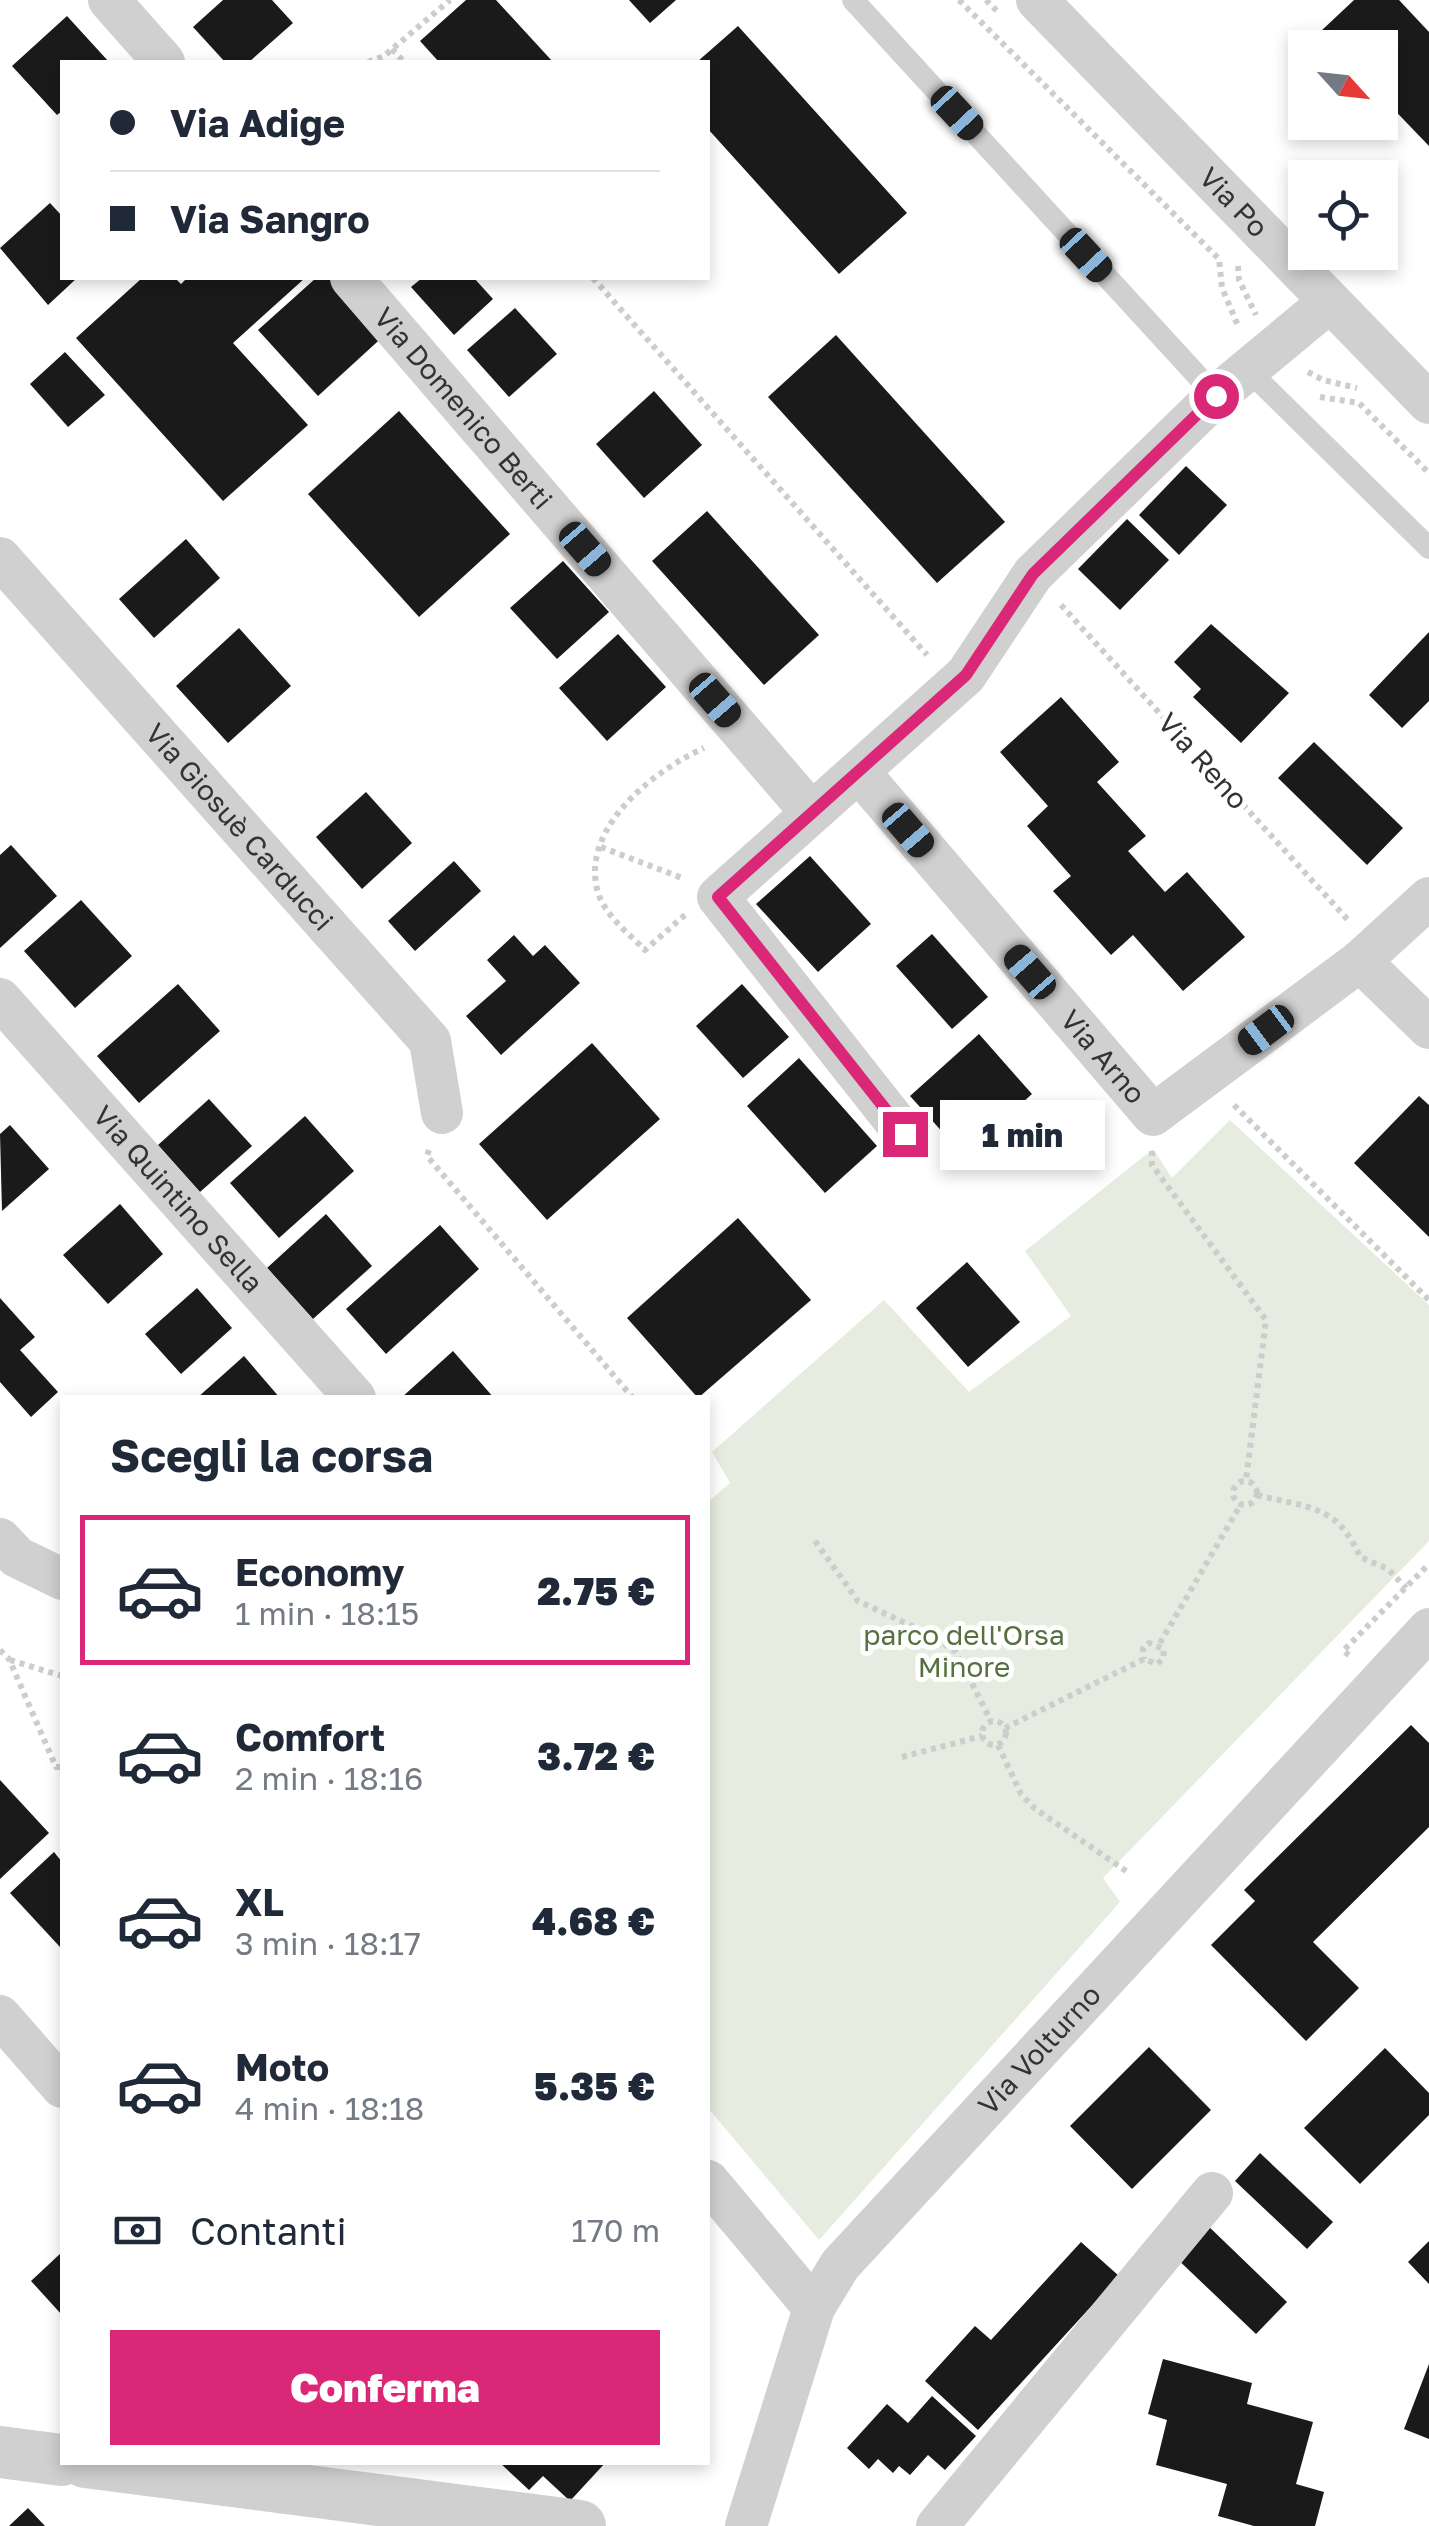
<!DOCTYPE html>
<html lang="it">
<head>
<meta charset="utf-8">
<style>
  :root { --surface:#fff; --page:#f6f6f7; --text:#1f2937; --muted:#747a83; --line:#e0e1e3; --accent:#db2777 }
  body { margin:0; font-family:"Golos Text",sans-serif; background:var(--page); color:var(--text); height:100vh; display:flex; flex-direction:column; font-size:38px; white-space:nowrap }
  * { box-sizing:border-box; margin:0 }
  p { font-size:32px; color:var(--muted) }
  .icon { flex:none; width:55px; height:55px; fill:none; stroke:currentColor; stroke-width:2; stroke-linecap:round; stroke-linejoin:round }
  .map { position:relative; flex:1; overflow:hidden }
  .panel { position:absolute; left:60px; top:1395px; width:650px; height:1070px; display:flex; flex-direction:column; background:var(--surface); border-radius:0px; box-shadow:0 5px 15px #0003 }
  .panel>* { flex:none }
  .top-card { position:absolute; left:60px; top:60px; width:650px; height:220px; border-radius:0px; box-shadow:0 5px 15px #0003; display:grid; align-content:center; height:220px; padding:0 50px; background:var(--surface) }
  .needle { width:65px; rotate:117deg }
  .controls { position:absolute; left:1288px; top:30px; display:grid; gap:20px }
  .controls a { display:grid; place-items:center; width:110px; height:110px; border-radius:0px; background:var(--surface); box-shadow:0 5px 15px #0003; font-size:50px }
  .end { position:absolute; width:45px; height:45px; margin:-22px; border:12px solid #db2777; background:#fff; box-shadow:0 0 0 5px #fff }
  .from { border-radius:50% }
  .bubble { position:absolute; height:70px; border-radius:0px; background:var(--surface); box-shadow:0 5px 15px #0003; font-size:32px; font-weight:800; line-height:70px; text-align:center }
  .car { position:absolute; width:30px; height:60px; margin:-30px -15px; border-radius:12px; box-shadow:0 0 8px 2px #0007; background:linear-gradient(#222 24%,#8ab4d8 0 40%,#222 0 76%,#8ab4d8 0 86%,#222 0) }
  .top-card b { display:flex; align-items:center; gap:35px; height:95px; font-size:38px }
  .top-card b+b { border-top:2px solid var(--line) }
  .top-card i { width:25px; height:25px; background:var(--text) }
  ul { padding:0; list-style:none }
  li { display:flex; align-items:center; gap:30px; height:150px; margin:0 20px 15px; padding:0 30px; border:5px solid transparent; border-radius:0px }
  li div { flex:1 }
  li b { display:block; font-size:38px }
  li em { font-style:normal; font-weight:800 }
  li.active { border-color:var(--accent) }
  li>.icon { width:90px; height:90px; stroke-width:1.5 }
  h2 { padding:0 50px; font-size:45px; line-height:120px }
  .pay { display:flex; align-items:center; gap:25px; height:110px; padding:0 50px; font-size:38px }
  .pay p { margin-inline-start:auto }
  .primary-button { display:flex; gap:20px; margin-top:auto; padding:20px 50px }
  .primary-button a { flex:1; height:115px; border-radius:0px; background:var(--accent); color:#fff; font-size:40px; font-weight:800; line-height:115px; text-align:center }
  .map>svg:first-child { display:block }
  .green { fill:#e6ecdf }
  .building { fill:#1a1a1a }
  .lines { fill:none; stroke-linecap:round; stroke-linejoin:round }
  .path { stroke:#cdcdcd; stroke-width:6; stroke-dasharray:5 5; stroke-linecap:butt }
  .service { stroke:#d0d0d0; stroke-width:22 }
  .minor { stroke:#d0d0d0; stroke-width:42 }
  .tertiary { stroke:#d0d0d0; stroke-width:52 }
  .route { stroke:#db2777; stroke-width:12 }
  .labels { text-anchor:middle; stroke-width:10; stroke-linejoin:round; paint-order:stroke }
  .street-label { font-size:28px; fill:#333; stroke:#fff }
  .park-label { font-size:28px; fill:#56703f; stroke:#fff }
</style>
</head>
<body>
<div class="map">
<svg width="1429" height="2526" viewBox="0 0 1429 2526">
  <rect width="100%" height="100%" fill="#fff"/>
  <path class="green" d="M1230,1120l199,185v236l-326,337 17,24 -301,338 -111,-132v-606l22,-19 -18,-31 172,-152 85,92 102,-76 -46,-65 128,-102 19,29z"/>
  <g class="building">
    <path d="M223,0h49l21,23 -44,39h-24l-32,-35z"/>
    <path d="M466,0h30l57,62h-114l-19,-21z"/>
    <path d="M629,0h47l-26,23z"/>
    <path d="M1354,0h45l30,32v114l-49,-51v-47h-45l-15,-16z"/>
    <path d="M67,16l42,46h-47v49l-5,4 -45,-49z"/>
    <path d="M738,26l169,187 -68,61 -131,-145v-67h-11z"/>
    <path d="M50,203l12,13v62h15l-29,27 -48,-57z"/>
    <path d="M142,278h33l6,6 6,-6h118l-72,65 75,82 -85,76 -147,-163z"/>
    <path d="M316,278h23l49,54 -70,64 -60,-66z"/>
    <path d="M422,278h52l19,21 -39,36 -43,-48z"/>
    <path d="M515,308l42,46 -48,43 -42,-47z"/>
    <path d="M836,335l169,187 -68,61 -169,-186z"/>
    <path d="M65,352l40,43 -37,32 -38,-43z"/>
    <path d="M654,391l48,54 -58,53 -48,-54z"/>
    <path d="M399,411l111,123 -91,83 -111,-123z"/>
    <path d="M1186,466l41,39 -48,50 -40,-40z"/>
    <path d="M707,511l112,124 -55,50 -112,-124z"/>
    <path d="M1127,519l42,41 -49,50 -42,-41z"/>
    <path d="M186,539l34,39 -66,60 -35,-39z"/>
    <path d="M563,561l46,51 -52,47 -47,-51z"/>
    <path d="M1211,624l78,69 -48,50 -48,-46 8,-8 -27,-27z"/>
    <path d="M239,628l52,58 -63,57 -52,-57z"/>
    <path d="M1429,632v69l-27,27 -33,-33z"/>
    <path d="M618,634l48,53 -59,54 -48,-53z"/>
    <path d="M1061,697l58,65 -22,20 49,54 -18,15 37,41 22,-20 58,65 -62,54 -50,-56 -22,20 -58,-64 18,-15 -44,-50 21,-20 -48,-54z"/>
    <path d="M1314,742l89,86 -36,37 -89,-87z"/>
    <path d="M366,792l46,51 -50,46 -46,-52z"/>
    <path d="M11,845l46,51 -57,52v-93z"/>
    <path d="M810,856l61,68 -53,48 -62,-68z"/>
    <path d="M454,861l27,30 -66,60 -27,-30z"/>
    <path d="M81,900l51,56 -57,52 -51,-57z"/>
    <path d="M932,934l56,63 -36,32 -56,-63z"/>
    <path d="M514,935l19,21 12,-11 35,38 -79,72 -35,-39 40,-35 -19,-21z"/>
    <path d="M178,984l42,47 -81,72 -42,-47z"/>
    <path d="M742,984l47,53 -46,41 -47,-52z"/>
    <path d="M979,1034l53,60 -68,62 -54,-60z"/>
    <path d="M592,1043l68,76 -113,101 -68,-76z"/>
    <path d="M799,1058l78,88 -52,47 -78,-87z"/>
    <path d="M1419,1096l10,9v132l-75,-74z"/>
    <path d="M209,1099l43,47 -52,46 -42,-47z"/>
    <path d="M305,1116l49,55 -75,67 -49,-55z"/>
    <path d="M10,1125l39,44 -47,42 -2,-77z"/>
    <path d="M120,1204l43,50 -55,50 -45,-49z"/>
    <path d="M326,1214l46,52 -59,53 -46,-51z"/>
    <path d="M738,1218l73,82 -113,98 -71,-80z"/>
    <path d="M440,1225l39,44 -93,85 -40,-45z"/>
    <path d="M967,1262l53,60 -52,45 -52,-59z"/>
    <path d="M197,1288l35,40 -51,46 -36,-40z"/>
    <path d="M0,1298l35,39 -15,13 38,42 -27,25 -31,-35z"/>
    <path d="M453,1351l41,47h-93z"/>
    <path d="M244,1356l36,42h-83z"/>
    <path d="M1411,1725l18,18v84l-116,115 46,46 -53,53 -95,-96 44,-44 -11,-11z"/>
    <path d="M0,1780l49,53 -49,46z"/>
    <path d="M54,1852l8,10 -2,85 -50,-54z"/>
    <path d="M1149,2047l62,63 -79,79 -62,-63z"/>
    <path d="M1385,2048l44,45v22l-69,69 -56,-56z"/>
    <path d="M1260,2153l73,69 -26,27 -72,-68z"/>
    <path d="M1203,2221l84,81 -31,32 -84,-80z"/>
    <path d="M1429,2241v43l-21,-22z"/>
    <path d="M1081,2242l38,34 -141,154 -53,-49 50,-55 16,14z"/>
    <path d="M62,2252v63l-31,-34z"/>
    <path d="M1163,2359l89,24 -5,21 66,18 -17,62 28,8 -9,34h-61l-36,-10 9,-32 -71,-19 11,-45 -19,-6z"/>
    <path d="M1429,2364v75l-25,-10z"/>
    <path d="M932,2396l44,40 -31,34 -17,-15 -18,20 -11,-9 -6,7 -15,-14 -9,10 -22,-21 40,-44 21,19z"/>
    <path d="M499,2462h107l-36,39 -27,-25 -14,14z"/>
    <path d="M28,2508l17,18h-36z"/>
  </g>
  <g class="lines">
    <g class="path">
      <path d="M959,0l260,259 3,29 17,40"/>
      <path d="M986,0l12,12"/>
      <path d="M392,49l12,13"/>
      <path d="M368,62l16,-6 66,-56"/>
      <path d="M1238,266l1,14 17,35"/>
      <path d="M593,278l334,377"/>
      <path d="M1308,372l15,8 34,8"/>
      <path d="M1320,397l39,6 70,70"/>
      <path d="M1061,605l288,316"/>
      <path d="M601,847l81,31"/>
      <path d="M685,915l-40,35c-17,-17 -42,-36 -48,-61 -15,-63 58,-119 107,-141"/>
      <path d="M1234,1105l195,195"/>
      <path d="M429,1150l-2,6 206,242"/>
      <path d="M1152,1151v14l114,155 -20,160"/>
      <circle cx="1245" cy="1493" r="12"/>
      <path d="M1257,1495c51,13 80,9 103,62l28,12 18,19"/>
      <path d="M815,1541l43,60 73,34 25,17 35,69"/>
      <path d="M1160,1643l81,-139"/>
      <path d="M0,1650l9,9 47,108h6"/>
      <path d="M1349,1655l-6,-4 86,-87"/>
      <path d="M10,1660l52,16"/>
      <circle cx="994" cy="1733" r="12"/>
      <path d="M1005,1728l139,-69 13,5 6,-5 1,-10 -15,-6 -6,5 1,11"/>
      <path d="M998,1745l23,49 13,14 95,65"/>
      <path d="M902,1757l80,-21"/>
    </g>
    <g class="service">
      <path d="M853,0l363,396"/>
      <path d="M1247,369l182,179"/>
    </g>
    <g class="minor">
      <path d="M109,0l55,62"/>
      <path id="s1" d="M1037,0l392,403"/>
      <path id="s2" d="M351,278l459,533"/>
      <path id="s3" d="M0,558l430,483 12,72"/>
      <path id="s4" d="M859,772l294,343 207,-154 69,-63"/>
      <path d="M1360,961l69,67"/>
      <path id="s5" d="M0,999l355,399"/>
      <path d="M905,1134l-187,-237 248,-222 67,-101 183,-178 112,-93"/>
      <path d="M0,1539l17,18 45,22"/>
      <path d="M0,2016l62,71"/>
      <path d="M708,2181l106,127"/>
      <path id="s6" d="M746,2526l68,-218 26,-43 589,-636"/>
      <path d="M937,2526l275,-333"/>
    </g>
    <g class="tertiary">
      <path d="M0,2452l62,8"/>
      <path d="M85,2462l495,64"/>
    </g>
  </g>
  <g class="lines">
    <path class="route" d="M905,1134l-187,-237 248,-222 67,-101 183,-178"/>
  </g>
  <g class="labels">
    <g class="street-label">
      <text dy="10" stroke="none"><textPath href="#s1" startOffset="282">Via Po</textPath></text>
      <text dy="10" stroke="none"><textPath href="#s2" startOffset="172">Via Domenico Berti</textPath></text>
      <text transform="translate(1203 761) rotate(48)" y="10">Via Reno</text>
      <text dy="10" stroke="none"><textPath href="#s3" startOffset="360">Via Giosuè Carducci</textPath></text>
      <text dy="10" stroke="none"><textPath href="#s4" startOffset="375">Via Arno</textPath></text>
      <text dy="10" stroke="none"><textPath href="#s5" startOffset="268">Via Quintino Sella</textPath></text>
      <text dy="10" stroke="none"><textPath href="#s6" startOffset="572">Via Volturno</textPath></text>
    </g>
    <g class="park-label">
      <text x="964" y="1645">parco dell'Orsa<tspan x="964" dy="32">Minore</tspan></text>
    </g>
  </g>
</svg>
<div class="controls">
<a><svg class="needle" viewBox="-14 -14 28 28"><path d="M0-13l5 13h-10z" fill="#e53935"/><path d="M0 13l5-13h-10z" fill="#747a83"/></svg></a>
<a><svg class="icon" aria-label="locate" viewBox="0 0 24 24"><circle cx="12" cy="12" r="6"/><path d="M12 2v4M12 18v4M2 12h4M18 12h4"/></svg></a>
</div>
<i class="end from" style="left:1216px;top:396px"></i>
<i class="end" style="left:905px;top:1134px"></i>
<div class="bubble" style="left:940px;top:1100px;width:165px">1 min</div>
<i class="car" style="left:957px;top:113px;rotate:137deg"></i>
<i class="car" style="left:1086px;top:255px;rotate:137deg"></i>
<i class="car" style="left:585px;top:549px;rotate:139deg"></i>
<i class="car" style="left:715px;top:700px;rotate:139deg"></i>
<i class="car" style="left:908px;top:830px;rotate:139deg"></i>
<i class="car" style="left:1030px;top:972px;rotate:319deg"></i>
<i class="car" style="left:1266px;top:1030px;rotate:233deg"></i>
<div class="top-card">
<b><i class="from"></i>Via Adige</b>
<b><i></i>Via Sangro</b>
</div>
<section class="panel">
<h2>Scegli la corsa</h2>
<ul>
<li class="active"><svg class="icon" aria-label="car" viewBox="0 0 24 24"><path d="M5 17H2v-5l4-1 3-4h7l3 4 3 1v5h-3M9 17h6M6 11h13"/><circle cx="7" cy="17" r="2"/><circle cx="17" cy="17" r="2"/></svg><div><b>Economy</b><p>1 min · 18:15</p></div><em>2.75 €</em></li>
<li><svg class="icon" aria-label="car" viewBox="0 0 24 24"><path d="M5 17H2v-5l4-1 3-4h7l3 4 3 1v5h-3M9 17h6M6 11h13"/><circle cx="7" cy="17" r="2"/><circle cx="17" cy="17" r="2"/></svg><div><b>Comfort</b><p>2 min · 18:16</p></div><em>3.72 €</em></li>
<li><svg class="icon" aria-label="car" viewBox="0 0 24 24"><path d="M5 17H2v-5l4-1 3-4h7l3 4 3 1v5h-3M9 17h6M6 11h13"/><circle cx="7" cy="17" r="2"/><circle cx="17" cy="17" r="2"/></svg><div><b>XL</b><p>3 min · 18:17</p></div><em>4.68 €</em></li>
<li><svg class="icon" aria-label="car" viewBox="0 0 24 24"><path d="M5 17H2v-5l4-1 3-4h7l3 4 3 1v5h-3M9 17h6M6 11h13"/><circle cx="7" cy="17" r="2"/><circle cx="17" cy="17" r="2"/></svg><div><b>Moto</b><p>4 min · 18:18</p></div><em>5.35 €</em></li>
</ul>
<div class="pay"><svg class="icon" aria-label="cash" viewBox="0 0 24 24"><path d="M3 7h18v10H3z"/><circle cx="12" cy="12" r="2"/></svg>Contanti<p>170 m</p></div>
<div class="primary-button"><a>Conferma</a></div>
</section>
</div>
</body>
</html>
